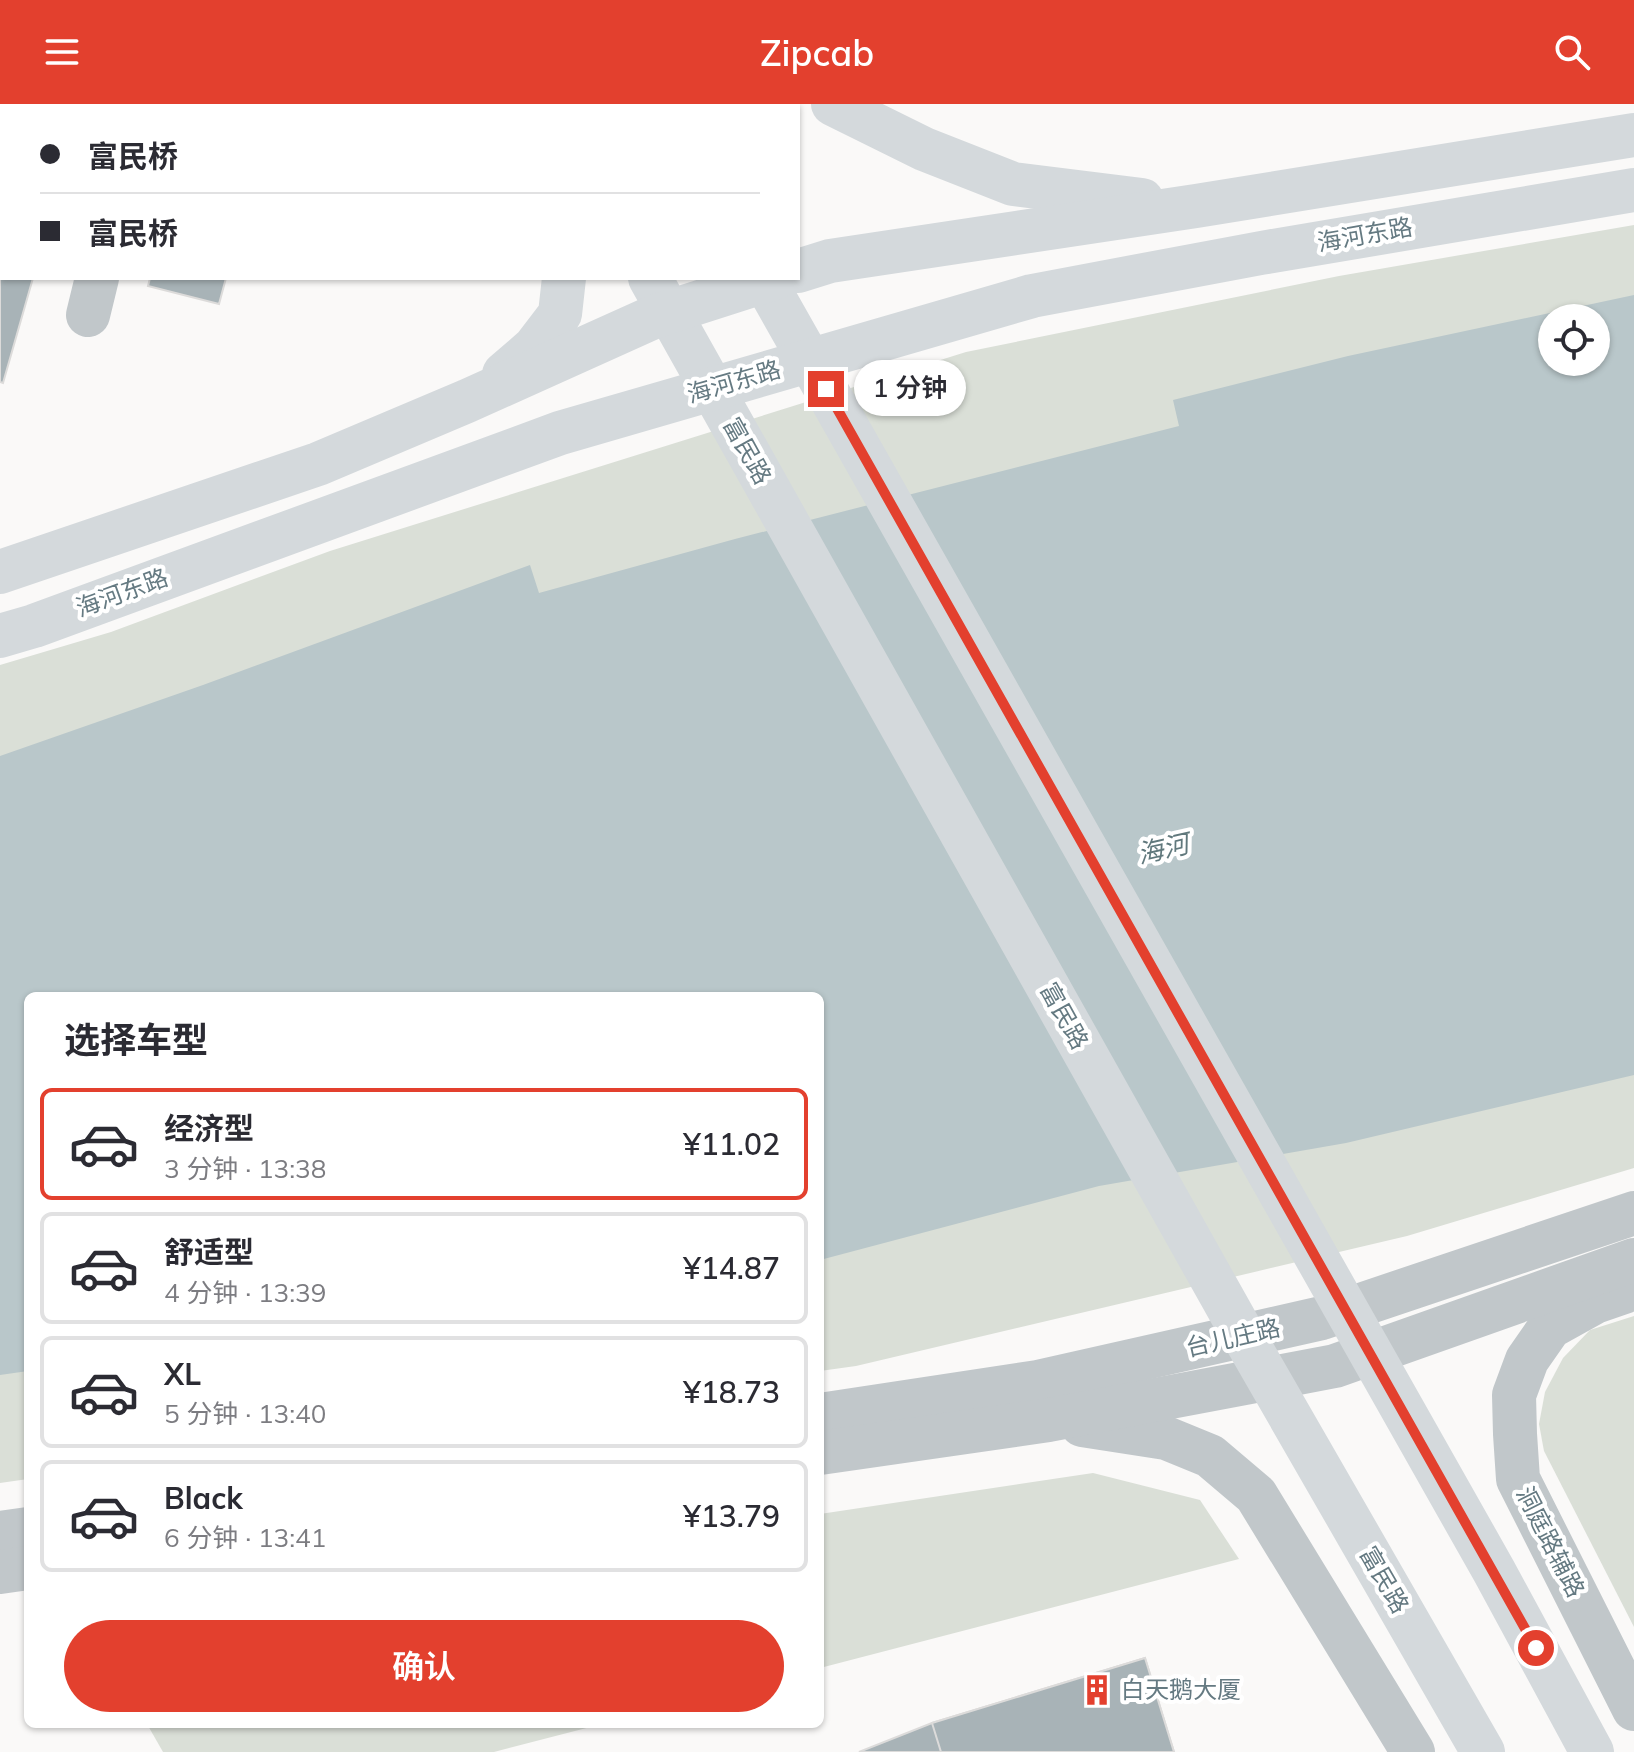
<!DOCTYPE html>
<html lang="zh">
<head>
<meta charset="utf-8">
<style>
  :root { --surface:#fff; --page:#f2f2f3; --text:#2b2b33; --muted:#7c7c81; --line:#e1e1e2; --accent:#e3402e }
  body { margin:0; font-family:Mulish,"Noto Sans SC",sans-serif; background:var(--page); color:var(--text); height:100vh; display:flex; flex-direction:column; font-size:30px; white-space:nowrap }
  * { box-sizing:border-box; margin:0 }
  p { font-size:26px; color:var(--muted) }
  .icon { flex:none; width:44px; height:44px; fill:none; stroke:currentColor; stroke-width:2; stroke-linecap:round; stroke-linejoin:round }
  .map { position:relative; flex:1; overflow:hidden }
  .details { position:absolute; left:24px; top:888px; width:800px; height:736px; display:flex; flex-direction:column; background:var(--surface); border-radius:12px; box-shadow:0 2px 6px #0004 }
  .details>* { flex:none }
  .hud { position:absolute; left:0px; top:0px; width:800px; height:176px; box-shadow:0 2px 6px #0004; display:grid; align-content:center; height:176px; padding:0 40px; background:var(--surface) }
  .controls { position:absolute; left:1538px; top:200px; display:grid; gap:16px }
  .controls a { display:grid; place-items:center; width:72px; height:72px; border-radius:50%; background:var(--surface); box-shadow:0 2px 6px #0004; font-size:40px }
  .end { position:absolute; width:36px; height:36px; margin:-18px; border:10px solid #e3402e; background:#fff; box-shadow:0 0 0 4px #fff }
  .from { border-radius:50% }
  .bubble { position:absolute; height:56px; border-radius:28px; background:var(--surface); box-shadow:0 2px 6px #0004; font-size:26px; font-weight:600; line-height:56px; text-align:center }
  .hud b { display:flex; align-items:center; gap:28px; height:76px; font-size:30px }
  .hud b+b { border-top:2px solid var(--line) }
  .hud i { width:20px; height:20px; background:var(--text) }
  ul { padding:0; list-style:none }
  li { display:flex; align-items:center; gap:24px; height:112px; margin:0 16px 12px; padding:0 24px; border:4px solid var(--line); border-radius:12px }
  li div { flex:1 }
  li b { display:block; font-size:30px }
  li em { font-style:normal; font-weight:600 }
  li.on { border-color:var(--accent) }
  li>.icon { width:72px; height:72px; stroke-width:1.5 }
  h2 { padding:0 40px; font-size:36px; line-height:96px }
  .cta { display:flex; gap:16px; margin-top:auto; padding:16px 40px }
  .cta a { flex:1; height:92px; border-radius:48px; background:var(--accent); color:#fff; font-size:32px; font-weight:600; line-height:92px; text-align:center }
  header { display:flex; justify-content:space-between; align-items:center; height:104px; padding:0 40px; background:var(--accent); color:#fff; font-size:36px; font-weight:600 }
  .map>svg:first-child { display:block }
  .green { fill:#dadfd7; fill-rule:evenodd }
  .water { fill:#b9c7ca; fill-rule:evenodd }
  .building { fill:#a8b3b7; stroke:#dcdbda; stroke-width:2 }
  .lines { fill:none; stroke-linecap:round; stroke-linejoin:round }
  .minor { stroke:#c1c7ca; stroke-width:44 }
  .major { stroke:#d4d9dc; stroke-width:44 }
  .route { stroke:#e3402e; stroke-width:10 }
  .labels { text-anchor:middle; stroke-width:8; stroke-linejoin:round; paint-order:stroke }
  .street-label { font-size:24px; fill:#657a82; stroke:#fff }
  .poi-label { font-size:24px; fill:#657a82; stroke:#fff; text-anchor:start }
  .water-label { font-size:26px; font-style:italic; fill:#60787c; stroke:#fff }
</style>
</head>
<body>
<header><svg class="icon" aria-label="menu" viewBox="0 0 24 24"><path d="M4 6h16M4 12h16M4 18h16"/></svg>Zipcab<svg class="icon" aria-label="search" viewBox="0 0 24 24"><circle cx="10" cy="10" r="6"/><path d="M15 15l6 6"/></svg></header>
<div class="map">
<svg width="1634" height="1648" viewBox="0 0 1634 1648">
  <rect width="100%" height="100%" fill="#faf9f8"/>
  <g class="green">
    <path d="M1634,121v943l-227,68 -551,130 -36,5v-375h-792v483l-28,4v-818l111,-33 219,-81 636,-199 373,-76zM1552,214h44v44h-44z"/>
    <path d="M1634,1212v311l-90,-176 -5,-27 6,-32 18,-34 27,-28z"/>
    <path d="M1093,1369l107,27 39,59 -419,109v-154z"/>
    <path d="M147,1620h455l-108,28h-331z"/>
  </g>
  <path class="water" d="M1634,191v780l-288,68 -247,43 -279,74v-264h-792v375l-28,4v-619l203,-71 327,-120 9,28 196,-54 444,-113 -6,-26 175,-44zM1552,214h44v44h-44z"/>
  <g class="building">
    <path d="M0,49l2,125h31l-30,105 -3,-1z"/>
    <path d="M150,174h76l-7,26 -71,-18z"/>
    <path d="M1145,1554l29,94h-315l73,-29z"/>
    <path d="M1145,1554l29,94h-233l-9,-29z"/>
  </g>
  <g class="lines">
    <g class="minor">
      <path d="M134,2l1,-2"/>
      <path d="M88,211l9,-37"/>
      <path d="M1624,1188l-29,10 -45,25 -23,33 -13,35 1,39 3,45 116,230"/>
      <path d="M820,1311l218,-33 284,-64 312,-105"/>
      <path d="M1082,1321l84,13 44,18 46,39 157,257"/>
      <path d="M820,1349l229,-33 286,-54 299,-106"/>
      <path d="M0,1429l28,-4"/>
      <path d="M0,1468l28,-4"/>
    </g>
    <g class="major">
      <path d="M482,0l2,2"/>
      <path d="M551,0l1,2"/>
      <path d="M665,0l1,2"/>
      <path d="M833,0l91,45 89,35 129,16"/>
      <path d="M798,167l32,-10 366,-55 438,-71"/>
      <path d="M650,174l600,1069 233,405"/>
      <path d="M763,174l731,1293 98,181"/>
      <path d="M504,270l30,-26 26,-34 4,-36"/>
      <path d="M0,468l318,-108 149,-63 189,-85 119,-38"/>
      <path d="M0,532l34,-10 526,-193 472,-137 229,-43 373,-63"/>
    </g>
  </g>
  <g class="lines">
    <path class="route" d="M826,285l710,1259"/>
  </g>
  <defs>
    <symbol id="building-bare" viewBox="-9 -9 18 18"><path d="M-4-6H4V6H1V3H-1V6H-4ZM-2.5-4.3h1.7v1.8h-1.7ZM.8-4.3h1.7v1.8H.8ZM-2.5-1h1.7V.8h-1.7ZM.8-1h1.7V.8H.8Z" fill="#e3402e" stroke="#fff" stroke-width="2.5" paint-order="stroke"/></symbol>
  </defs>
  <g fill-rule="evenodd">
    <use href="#building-bare" x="1075" y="1564" width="44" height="44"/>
  </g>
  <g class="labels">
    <g class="street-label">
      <text transform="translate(1365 131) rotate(-10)" y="8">海河东路</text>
      <text transform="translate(734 278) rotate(-16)" y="8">海河东路</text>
      <text transform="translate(747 347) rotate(61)" y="8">富民路</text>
      <text transform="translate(122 489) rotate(-20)" y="8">海河东路</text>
      <text transform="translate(1064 912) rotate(61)" y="8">富民路</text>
      <text transform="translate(1233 1234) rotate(-13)" y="8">台儿庄路</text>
      <text transform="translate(1550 1438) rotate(63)" y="8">洞庭路辅路</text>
      <text transform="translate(1384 1476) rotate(60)" y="8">富民路</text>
    </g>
    <g class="poi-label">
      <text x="1121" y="1594">白天鹅大厦</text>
    </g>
    <g class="water-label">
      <text transform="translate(1163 745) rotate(-13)" y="9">海河</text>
    </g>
  </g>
</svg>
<div class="controls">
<a><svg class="icon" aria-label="locate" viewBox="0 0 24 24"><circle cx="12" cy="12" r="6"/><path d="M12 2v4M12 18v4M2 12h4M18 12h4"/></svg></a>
</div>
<i class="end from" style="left:1536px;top:1544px"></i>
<i class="end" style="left:826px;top:285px"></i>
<div class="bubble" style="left:854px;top:256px;width:112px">1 分钟</div>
<div class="hud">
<b><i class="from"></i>富民桥</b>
<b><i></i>富民桥</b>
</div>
<section class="details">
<h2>选择车型</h2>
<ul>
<li class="on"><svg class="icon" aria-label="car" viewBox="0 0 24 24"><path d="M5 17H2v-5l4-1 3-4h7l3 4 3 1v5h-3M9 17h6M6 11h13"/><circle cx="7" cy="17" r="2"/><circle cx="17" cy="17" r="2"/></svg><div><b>经济型</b><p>3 分钟 · 13:38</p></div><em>¥11.02</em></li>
<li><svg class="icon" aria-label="car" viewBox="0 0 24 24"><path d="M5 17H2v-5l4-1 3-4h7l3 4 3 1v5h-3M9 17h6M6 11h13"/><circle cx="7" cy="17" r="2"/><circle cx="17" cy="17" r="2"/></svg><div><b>舒适型</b><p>4 分钟 · 13:39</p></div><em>¥14.87</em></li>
<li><svg class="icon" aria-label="car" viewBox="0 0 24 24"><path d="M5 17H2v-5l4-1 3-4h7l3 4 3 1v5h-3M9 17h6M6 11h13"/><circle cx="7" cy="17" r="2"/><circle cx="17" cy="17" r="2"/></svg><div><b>XL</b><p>5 分钟 · 13:40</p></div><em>¥18.73</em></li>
<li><svg class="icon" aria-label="car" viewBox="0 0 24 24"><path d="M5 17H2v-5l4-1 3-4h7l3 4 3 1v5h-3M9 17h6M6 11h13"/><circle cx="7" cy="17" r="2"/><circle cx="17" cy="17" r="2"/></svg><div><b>Black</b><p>6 分钟 · 13:41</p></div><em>¥13.79</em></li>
</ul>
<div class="cta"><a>确认</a></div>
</section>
</div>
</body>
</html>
